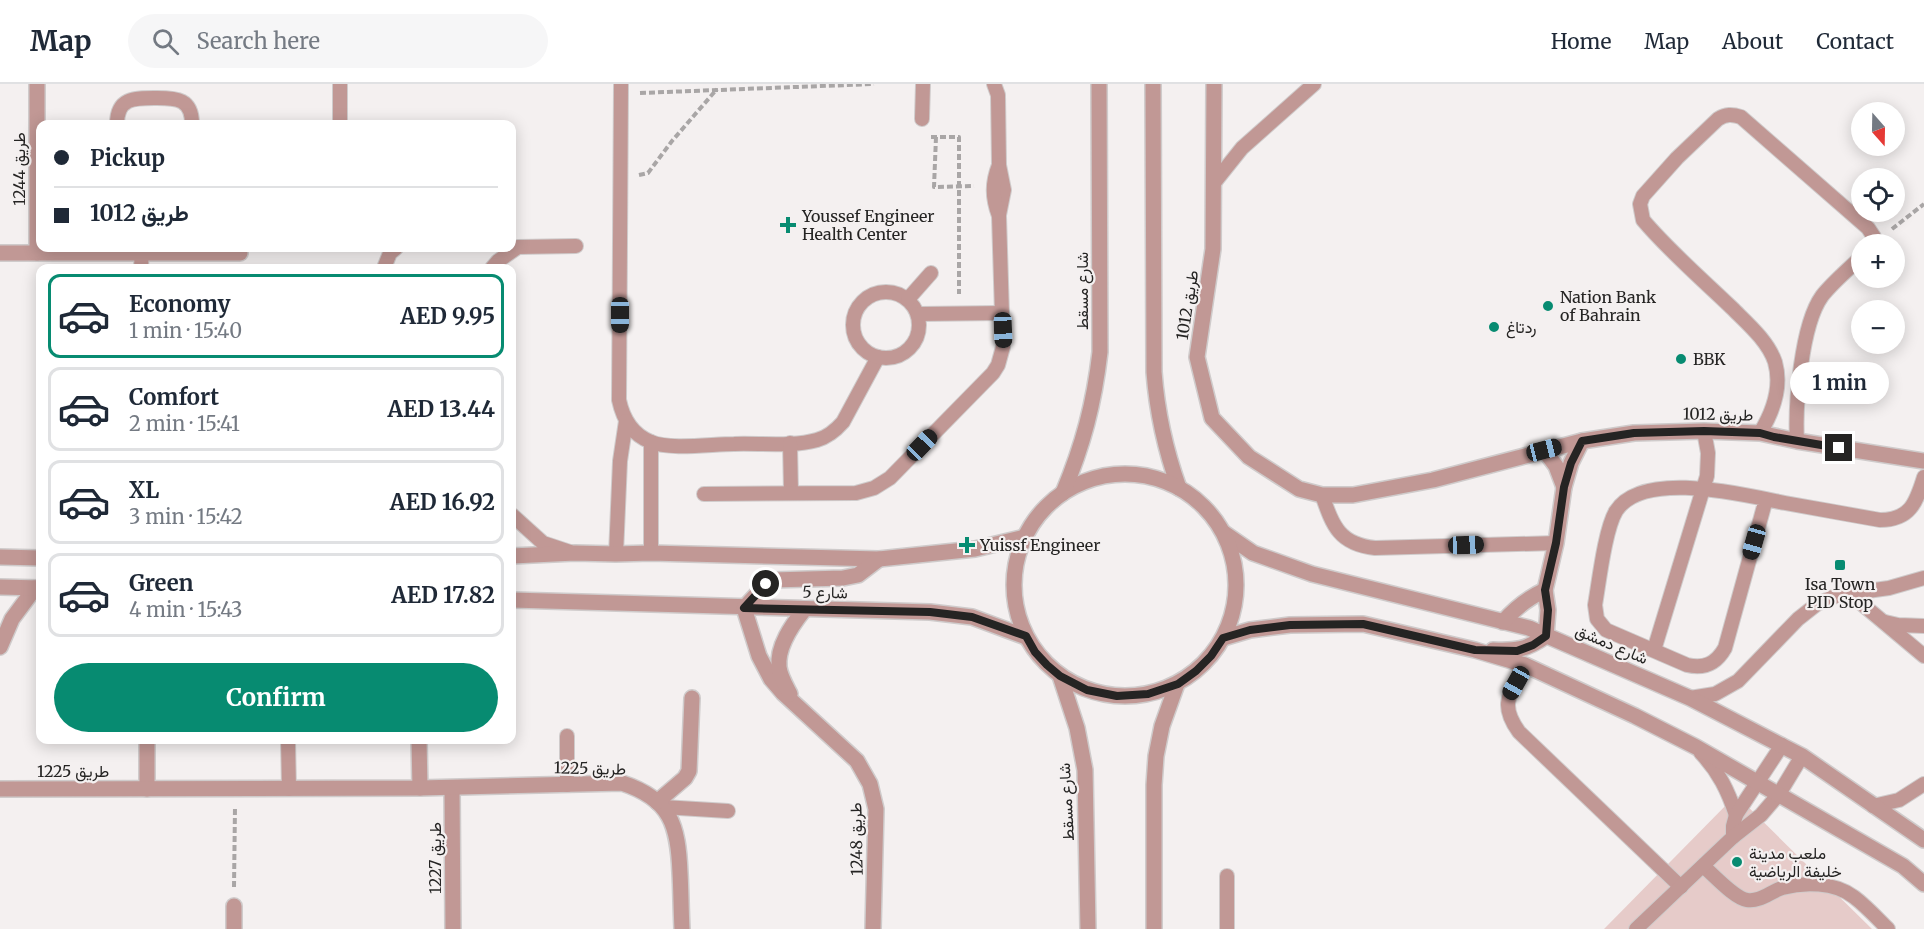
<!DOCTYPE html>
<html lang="en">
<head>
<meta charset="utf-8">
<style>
  :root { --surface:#fff; --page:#f6f6f7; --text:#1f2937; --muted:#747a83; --line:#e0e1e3; --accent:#078b71 }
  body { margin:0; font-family:Merriweather,Vazirmatn,serif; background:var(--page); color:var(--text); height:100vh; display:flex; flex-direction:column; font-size:22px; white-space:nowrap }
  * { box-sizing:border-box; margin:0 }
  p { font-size:20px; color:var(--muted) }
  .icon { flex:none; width:33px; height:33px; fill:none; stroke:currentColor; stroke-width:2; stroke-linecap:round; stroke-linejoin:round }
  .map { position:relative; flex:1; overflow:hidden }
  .sheet { position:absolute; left:36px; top:180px; width:480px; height:480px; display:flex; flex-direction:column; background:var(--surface); border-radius:12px; box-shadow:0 3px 15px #0003 }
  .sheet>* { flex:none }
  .banner { position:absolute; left:36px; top:36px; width:480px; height:132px; border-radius:12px; box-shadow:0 3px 15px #0003; display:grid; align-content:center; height:132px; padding:0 18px; background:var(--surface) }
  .needle { width:39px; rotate:160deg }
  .controls { position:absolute; left:1851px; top:18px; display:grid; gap:12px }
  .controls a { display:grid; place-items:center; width:54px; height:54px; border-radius:50%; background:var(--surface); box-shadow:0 3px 15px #0003; font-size:30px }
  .end { position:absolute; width:27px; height:27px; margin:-14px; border:8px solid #252423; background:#fff; box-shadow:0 0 0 3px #fff }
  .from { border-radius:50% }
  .bubble { position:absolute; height:42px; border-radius:21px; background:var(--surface); box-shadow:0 3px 15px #0003; font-size:20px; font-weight:700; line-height:42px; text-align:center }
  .car { position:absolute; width:18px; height:36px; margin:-18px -9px; border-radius:8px; box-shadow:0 0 4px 2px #0007; background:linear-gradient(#222 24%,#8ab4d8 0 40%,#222 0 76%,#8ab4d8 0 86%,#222 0) }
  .banner b { display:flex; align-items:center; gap:21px; height:57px; font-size:22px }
  .banner b+b { border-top:2px solid var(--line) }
  .banner i { width:15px; height:15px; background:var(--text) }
  ul { padding:10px 0 0; list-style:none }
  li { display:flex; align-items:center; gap:18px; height:84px; margin:0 12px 9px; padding:0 6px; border:3px solid var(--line); border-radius:12px }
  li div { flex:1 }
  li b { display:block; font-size:22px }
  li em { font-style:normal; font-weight:700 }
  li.selected { border-color:var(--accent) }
  li>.icon { width:54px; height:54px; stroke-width:1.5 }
  .button { display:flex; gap:12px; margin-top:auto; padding:12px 18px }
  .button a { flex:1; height:69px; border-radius:36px; background:var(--accent); color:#fff; font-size:24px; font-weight:700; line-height:69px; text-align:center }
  header { display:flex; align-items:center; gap:36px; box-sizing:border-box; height:84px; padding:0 30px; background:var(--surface); border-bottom:2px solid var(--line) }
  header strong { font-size:28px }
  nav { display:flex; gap:33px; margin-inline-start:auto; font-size:21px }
  .search { width:420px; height:54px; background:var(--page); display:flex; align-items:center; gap:15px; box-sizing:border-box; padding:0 21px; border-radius:33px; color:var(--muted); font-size:22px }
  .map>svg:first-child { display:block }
  .green { fill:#e6cbc9 }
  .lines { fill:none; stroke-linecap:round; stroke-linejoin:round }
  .service-casing { stroke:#cfcbcb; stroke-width:16 }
  .minor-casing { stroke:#cfcbcb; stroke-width:18 }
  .tertiary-casing { stroke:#cfcbcb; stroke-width:18 }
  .path { stroke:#a9a6a6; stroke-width:4; stroke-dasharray:6 3; stroke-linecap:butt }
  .service { stroke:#c19895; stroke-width:14 }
  .minor { stroke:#c19895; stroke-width:15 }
  .tertiary { stroke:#c19895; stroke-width:15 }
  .route { stroke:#252423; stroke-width:8 }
  .poi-dot { fill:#078b71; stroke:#f4f0f0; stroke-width:2 }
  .labels { text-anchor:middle; stroke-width:4.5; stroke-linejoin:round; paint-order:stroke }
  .street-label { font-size:16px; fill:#252423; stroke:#f4f0f0 }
  .poi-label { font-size:16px; fill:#252423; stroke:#f4f0f0; text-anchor:start }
</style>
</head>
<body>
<header>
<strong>Map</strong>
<div class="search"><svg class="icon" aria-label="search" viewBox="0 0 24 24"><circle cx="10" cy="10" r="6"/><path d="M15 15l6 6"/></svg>Search here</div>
<nav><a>Home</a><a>Map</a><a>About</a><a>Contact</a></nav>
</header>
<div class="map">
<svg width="1924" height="845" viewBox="0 0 1924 845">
  <rect width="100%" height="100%" fill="#f4f0f0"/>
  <path class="green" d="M1736,711l136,134h-268z"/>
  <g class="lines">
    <defs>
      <g id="service">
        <path d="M340,0v40"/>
        <path d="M621,0l-2,316c4,19 14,35 32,42 19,8 61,2 83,2 25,-1 59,3 83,-4 11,-3 19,-10 26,-18l35,-65"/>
        <path d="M994,0l4,11 1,70 5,25 -5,25"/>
        <path d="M922,35l1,-35"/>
        <path d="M117,40c0,-27 18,-26 40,-26 20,0 35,1 35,26"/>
        <path d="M1214,99l28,-35 72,-64"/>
        <path d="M141,184l1,-20"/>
        <path d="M384,184l6,-15 6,-5"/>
        <path d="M492,184l6,-7 20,-14 58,-1"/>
        <circle cx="886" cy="241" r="33"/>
        <path d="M908,215l23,-26"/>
        <path d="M918,230l84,-1"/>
        <path d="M1760,349c13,-21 22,-46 15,-71 -7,-21 -27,-38 -43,-54 -29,-28 -63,-57 -89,-88l-3,-16 3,-8 34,-38 41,-39c8,-5 14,-5 23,-2l127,111 6,9 -2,7"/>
        <path d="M1797,357c-2,-35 4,-116 25,-145 11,-14 27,-27 40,-40"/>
        <path d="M651,358v111"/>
        <path d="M790,359l1,50"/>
        <path d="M704,410l152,-1 18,-5 16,-10 103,-105 5,-8 5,-18 -4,-131c-7,-19 -7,-33 0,-51"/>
        <path d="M1322,411c11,31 17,49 53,53l181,-5"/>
        <path d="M1766,415l-41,149c-9,16 -21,21 -38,17l-81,-35 -9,-11 -2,-14c4,-23 10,-76 21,-94 27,-42 128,-16 169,-8 32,6 63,11 95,17 30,0 36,-17 44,-43"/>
        <path d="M512,431l31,28 27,9"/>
        <path d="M616,470l4,-93 6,-40"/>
        <path d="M1850,510l74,62"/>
        <path d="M1885,538l13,3 26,1"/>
        <path d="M1654,566l53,-174 1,-23 -4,-22"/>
        <path d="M1525,581c-14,28 -27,38 -6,67l162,155"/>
        <path d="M1690,614l25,-4 23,-13 60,-62 19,-15 21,-9 51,-7 35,-10"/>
        <path d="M567,652v49"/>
        <path d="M288,656l1,49"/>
        <path d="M1701,669c18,19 27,38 35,62"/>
        <path d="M1873,722l26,-6 25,-16"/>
        <path d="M663,723l65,4"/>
        <path d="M1733,753v-11l3,-11 46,-70"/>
        <path d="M1703,782c11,9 31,32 44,34 13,2 23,-8 35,-12 22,-6 53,-6 72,9 12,9 23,21 34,32"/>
        <path d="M1227,845v-53"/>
        <path d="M1636,845l97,-92 28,-22 18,-21 23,-38"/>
      </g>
      <g id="minor">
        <path d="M1214,0l-1,165 -16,108 15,61 37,39 50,32 23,6h31l80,-15 149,-39 52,-8 70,-2 56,2 37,8 127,20"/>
        <path d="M0,169h240"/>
        <path d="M37,169v-169"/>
        <path d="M1544,366l12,16 8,21"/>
        <path d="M1224,449l29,20 59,21 217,54 161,70 112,58 122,84"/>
        <path d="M744,524l15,48 12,23 12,14 74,68 13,23 6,25 -3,120"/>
        <path d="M1503,538c13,-15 25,-24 42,-32"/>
        <path d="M1223,554l27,-8 40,-5 73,-1 112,26 50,15 110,51 61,31 207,119 21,18"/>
        <path d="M0,563l12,-28 23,-31"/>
        <path d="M1493,566c23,1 33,0 53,-14l2,-26 -3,-20 11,-47 8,-56 7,-24 11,-22"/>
        <path d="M790,610c-4,-8 -10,-18 -11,-27 -2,-21 13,-42 25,-57"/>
        <path d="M147,656v49"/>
        <path d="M419,656l1,48"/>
        <path d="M452,704l1,141"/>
        <path d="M0,705l420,-1 202,-5c49,16 56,42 58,90 1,18 1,37 2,56"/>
        <path d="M657,718l28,-24 4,-7 3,-73"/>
        <path d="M234,845v-23"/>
      </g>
      <g id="tertiary">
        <path d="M1153,0l1,288c3,40 11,77 25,116"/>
        <circle cx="1125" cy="501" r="111"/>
        <path d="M1063,409c20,-48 31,-89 37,-141l-1,-268"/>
        <path d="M512,472l63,-3 41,1 35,-1 228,6 96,-10 50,-12"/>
        <path d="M0,473l40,1"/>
        <path d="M0,503l40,1"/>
        <path d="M512,516l418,12 42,5 54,20"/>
        <path d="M744,524l22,-24 7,-4 70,-2 15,-3 21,-16"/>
        <path d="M1060,592l17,52 8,42 3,159"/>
        <path d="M1154,845v-144l2,-29 6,-30 15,-42"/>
      </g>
    </defs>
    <use href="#service" class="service-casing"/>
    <use href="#minor" class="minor-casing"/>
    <use href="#tertiary" class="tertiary-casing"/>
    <g class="path">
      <path d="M640,9l234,-9"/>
      <path d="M931,53h28v157"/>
      <path d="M936,53l-2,50 40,-1"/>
      <path d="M639,91l9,-2 24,-32 45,-52"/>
      <path d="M1892,145l32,-25"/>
      <path d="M234,803l1,-80"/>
    </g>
    <use href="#service" class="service"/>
    <use href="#minor" class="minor"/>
    <use href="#tertiary" class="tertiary"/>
  </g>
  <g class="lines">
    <path class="route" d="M766,500l-22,24 186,4 42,5 54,19 9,16 12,13 13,11 27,14 30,6 31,-2 30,-10 18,-13 15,-15 12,-18 27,-8 40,-5 73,-1 112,26 42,1 16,-6 13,-9 2,-26 -3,-20 11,-47 8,-56 7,-24 11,-22 52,-8 70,-2 56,2 14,4 65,11"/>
  </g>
  <g class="poi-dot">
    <path d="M785 132h6v6h6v6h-6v6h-6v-6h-6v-6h6z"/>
    <circle cx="1548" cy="222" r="6"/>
    <circle cx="1494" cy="243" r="6"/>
    <circle cx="1681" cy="275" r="6"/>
    <path d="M964 452h6v6h6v6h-6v6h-6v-6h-6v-6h6z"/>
    <rect x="1834" y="475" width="12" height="12" rx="3"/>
    <circle cx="1737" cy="778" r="6"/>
  </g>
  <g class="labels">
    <g class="street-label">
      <text transform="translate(19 85) rotate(-90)" y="6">طريق 1244</text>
      <text transform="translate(1082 207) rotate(-90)" y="6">شارع مسقط</text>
      <text transform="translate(1187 221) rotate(-81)" y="6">طريق 1012</text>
      <text transform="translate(1718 330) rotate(1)" y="6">طريق 1012</text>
      <text transform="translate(825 508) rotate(1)" y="6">شارع 5</text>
      <text transform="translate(1612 560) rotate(23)" y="6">شارع دمشق</text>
      <text transform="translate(590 684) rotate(1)" y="6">طريق 1225</text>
      <text x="73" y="693">طريق 1225</text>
      <text transform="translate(1066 718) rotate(-93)" y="6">شارع مسقط</text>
      <text transform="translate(856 755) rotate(-91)" y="6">طريق 1248</text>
      <text transform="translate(435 774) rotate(-90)" y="6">طريق 1227</text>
    </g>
    <g class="poi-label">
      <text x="802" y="138">Youssef Engineer<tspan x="802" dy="18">Health Center</tspan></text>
      <text x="1560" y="219">Nation Bank<tspan x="1560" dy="18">of Bahrain</tspan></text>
      <text x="1506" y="249">ردتاغ</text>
      <text x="1693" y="281">BBK</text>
      <text x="980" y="467">Yuissf Engineer</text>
      <text x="1840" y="506" text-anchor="middle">Isa Town<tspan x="1840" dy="18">PID Stop</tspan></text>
      <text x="1749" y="775">ملعب مدينة<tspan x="1749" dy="18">خليفة الرياضية</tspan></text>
    </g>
  </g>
</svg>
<div class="controls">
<a><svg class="needle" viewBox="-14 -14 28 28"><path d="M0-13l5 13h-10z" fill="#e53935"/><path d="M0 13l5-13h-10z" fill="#747a83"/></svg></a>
<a><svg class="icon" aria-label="locate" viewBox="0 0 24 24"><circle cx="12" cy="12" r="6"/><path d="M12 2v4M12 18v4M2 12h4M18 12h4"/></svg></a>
<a>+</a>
<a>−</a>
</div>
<i class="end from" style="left:766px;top:500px"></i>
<i class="end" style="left:1839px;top:364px"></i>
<div class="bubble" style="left:1790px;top:278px;width:99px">1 min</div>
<i class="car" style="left:620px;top:231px;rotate:180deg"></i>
<i class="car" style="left:1003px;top:246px;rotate:178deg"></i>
<i class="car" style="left:922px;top:361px;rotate:44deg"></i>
<i class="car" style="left:1544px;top:366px;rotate:76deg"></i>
<i class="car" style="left:1754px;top:458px;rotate:196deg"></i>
<i class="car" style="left:1466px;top:461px;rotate:88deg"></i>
<i class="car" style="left:1516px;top:599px;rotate:209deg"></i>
<div class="banner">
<b><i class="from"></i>Pickup</b>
<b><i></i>طريق 1012</b>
</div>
<section class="sheet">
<ul>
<li class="selected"><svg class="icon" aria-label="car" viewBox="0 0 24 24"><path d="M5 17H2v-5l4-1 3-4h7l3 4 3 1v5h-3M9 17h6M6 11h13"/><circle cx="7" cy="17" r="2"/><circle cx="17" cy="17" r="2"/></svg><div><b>Economy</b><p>1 min · 15:40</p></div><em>AED 9.95</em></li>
<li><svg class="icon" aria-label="car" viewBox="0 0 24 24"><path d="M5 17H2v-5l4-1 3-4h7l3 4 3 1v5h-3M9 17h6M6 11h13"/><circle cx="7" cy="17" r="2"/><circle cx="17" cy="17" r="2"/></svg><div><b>Comfort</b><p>2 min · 15:41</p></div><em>AED 13.44</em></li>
<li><svg class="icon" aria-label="car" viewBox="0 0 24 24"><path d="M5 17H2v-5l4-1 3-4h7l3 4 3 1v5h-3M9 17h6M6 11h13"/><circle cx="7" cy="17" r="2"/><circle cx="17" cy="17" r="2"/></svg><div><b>XL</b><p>3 min · 15:42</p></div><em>AED 16.92</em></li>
<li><svg class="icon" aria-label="car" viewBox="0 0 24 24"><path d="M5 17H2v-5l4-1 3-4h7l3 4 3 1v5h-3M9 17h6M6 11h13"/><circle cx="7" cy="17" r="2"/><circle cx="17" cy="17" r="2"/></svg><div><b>Green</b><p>4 min · 15:43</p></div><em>AED 17.82</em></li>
</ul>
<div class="button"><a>Confirm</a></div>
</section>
</div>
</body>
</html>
